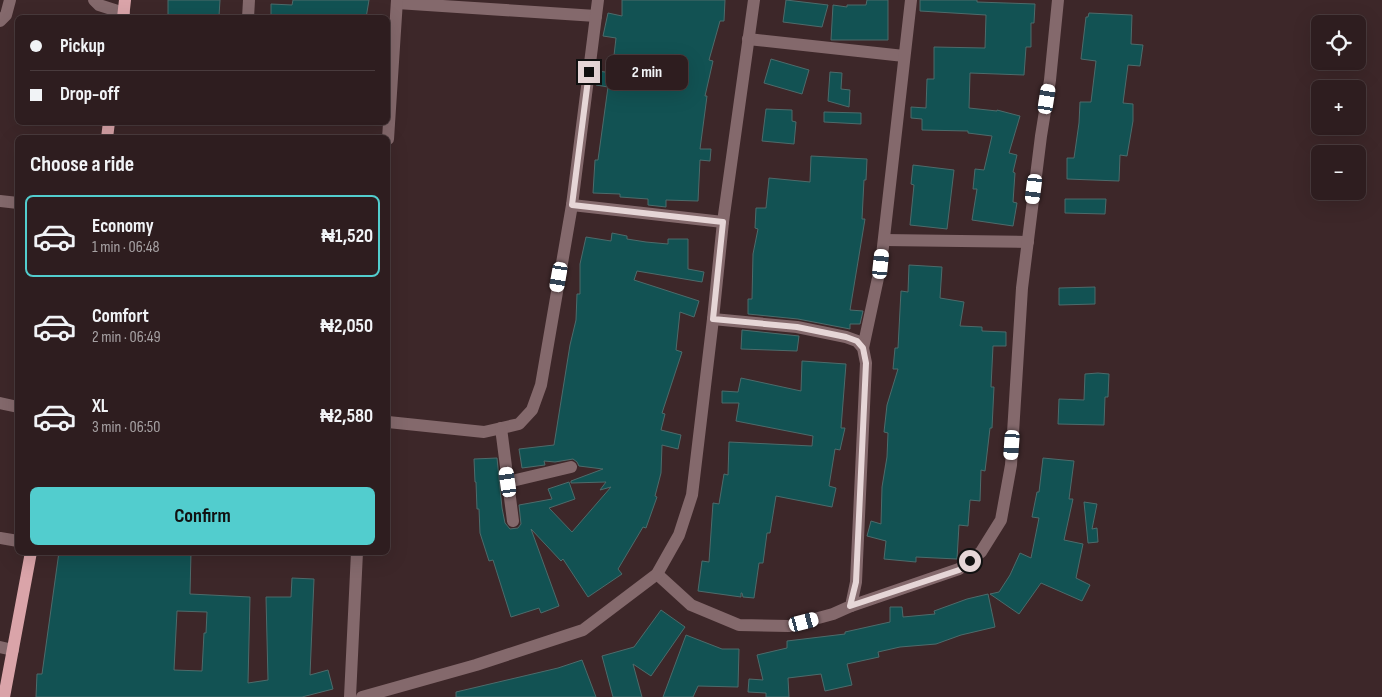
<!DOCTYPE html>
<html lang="en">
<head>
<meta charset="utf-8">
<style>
  :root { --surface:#2e1d1f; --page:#362628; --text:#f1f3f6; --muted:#a7a2a4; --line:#493b3d; --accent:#52cdce }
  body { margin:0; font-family:"Sofia Sans Condensed",sans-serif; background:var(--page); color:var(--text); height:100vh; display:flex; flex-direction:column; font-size:19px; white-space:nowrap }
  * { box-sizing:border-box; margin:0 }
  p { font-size:16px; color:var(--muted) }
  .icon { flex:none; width:28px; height:28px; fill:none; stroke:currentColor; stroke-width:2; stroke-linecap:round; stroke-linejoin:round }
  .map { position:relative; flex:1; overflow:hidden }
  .side { position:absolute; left:15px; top:135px; width:375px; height:420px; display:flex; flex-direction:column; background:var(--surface); border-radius:8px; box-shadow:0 5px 20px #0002,0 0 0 1px var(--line) }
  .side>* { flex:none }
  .guide { position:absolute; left:15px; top:15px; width:375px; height:110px; border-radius:8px; box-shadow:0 5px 20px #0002,0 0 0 1px var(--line); display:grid; align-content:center; height:110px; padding:0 15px; background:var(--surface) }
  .controls { position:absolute; left:1311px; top:15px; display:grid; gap:10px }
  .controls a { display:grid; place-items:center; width:55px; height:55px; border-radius:8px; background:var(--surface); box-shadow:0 5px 20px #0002,0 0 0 1px var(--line); font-size:25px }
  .end { position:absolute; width:22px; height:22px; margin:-11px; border:6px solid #e6d6d7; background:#111; box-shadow:0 0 0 2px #111 }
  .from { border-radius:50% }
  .bubble { position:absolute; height:35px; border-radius:8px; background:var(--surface); box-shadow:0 5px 20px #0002,0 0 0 1px var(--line); font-size:16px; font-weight:700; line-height:35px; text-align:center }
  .car { position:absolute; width:15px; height:30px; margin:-15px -8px; border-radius:6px; box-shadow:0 0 4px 1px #0007; background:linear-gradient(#fff 24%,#345 0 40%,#fff 0 76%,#345 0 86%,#fff 0) }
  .guide b { display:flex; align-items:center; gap:18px; height:48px; font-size:19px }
  .guide b+b { border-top:1px solid var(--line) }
  .guide i { width:12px; height:12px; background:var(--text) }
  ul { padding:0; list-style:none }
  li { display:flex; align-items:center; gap:15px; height:82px; margin:0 10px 8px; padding:0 5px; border:2px solid transparent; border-radius:8px }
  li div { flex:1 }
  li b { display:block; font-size:19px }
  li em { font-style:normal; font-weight:700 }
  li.on { border-color:var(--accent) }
  li>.icon { width:45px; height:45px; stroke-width:1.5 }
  h2 { padding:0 15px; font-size:22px; line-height:60px }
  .primary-button { display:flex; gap:10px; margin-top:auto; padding:10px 15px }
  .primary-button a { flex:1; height:58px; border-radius:8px; background:var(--accent); color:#111; font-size:20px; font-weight:700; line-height:58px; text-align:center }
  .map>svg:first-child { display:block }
  .building { fill:#125253; stroke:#4d6b6b; fill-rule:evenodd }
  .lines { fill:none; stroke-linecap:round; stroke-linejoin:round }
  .minor { stroke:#84696c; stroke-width:12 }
  .major { stroke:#daa4a9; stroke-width:12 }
  .route { stroke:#e6d6d7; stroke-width:6 }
</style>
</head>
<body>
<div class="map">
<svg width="1382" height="697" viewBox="0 0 1382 697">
  <rect width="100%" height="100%" fill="#3d2729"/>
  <g class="building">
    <path d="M168,0h52l-1,16 -21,-1v3h-30z"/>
    <path d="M293,0h76l-3,18h-95v-14l21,1z"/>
    <path d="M622,0h103l-1,21h-4l-11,39 4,1 -8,35h2l-7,53h11l-1,12 -10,-1 -2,41 -32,-1v7l-18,-2v-6l-28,-2v-3l-27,-1 2,-33h3l10,-73 -12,-2 2,-14 14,2 4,-35 -13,-2 5,-23 14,3z"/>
    <path d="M786,0l42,5 -6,22 -39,-5z"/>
    <path d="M867,0h21v40h-57l2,-35 14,2v-2h19z"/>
    <path d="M920,0h57v2l58,2 -1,19h-3v24h-5l-2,28 -54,-2 -1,35 28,3v-1l23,6 -11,37 8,2 -4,17 2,1 -2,29 4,1 -4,23 -41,-6 5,-31h-4l2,-20 9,1 8,-34 -24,-3v-2l-46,-1v-11l-11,-1v-11l15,1 1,-29h7v-32l51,1 1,-33 -66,-4z"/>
    <path d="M1089,13l43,2 -1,29 12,1 -3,21 -12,-1 -5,38 10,1v17l-6,35 -7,-1 -1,26 -52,-2v-21h7l5,-35 1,-21h11l5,-41 -15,-2 5,-42h2z"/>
    <path d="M771,59l38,11 -7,24 -38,-11z"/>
    <path d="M830,72l12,1 -1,16 9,1 -1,17 -21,-6z"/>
    <path d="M766,109l26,1v11l4,1 -2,22 -32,-3z"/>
    <path d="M824,112l37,1v11l-37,-2z"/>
    <path d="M811,156l56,3 -1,21h-2l-2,39h3l-15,91 13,1 -3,13h-10v5l-52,-10 -50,-5v-15h4l1,-45 5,-25 -3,-1 1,-20h10l3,-30 41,4z"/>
    <path d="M913,165l41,5 -7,59 -37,-4 4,-40 -3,-1z"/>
    <path d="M1065,199h41l-1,15 -40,-1z"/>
    <path d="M612,233l15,3v3l19,3 22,2v-5h20v30l16,3 -2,10 -65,-11 -3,9 65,21 -5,16 -14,-5 -4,38 6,2 -20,61 3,1 -4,16 20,5 -3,14 -16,-4 -1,28 -6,23 2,1 -11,31 -3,-1 -25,42 4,5 -34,23 -25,-38 -2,2 -30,-32 28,77 -18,7 -2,-5 -28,9 -18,-57 -4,1 -9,-28 -1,-24h-2l-1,-27h-1l-1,-23 23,-1 5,50 3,15 5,6 8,-1 3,-4 -2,-19 33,-6 -4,-10 21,-7 6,17 -26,9 23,24 39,-45 -11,3 6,-8 -35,1v-2l32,-12 -24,-3 -2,-4 -4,-3 -18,3 -11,-1 1,4 -23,3 -3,-19 35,-4 16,-100 6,-25 1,-26h3v-30l6,-27 25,4z"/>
    <path d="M909,265l33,2 -2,31 24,4 -4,24 22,1v4l24,1v14h-13l-2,41h3l-2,41h-2l-5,43 -4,-1 -1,31 -10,-1 -2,26 -9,-1 -2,34 -41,-2v5l-32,-3 2,-18 -19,-5 4,-15 10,3 1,-37 5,-30 1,-24 -4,-1 3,-27 11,-36h-5l2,-21h3l3,-57 7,1z"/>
    <path d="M1095,287v17l-36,1v-17z"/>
    <path d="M742,330l57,6 -2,15 -56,-2z"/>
    <path d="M802,361l44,3 -5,64h4l-5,22 -5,-1 -6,37 7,2 -4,19 -56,-11 -6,37h-3l-4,30h-4l-5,35 -11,-1 -1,-4h-1v4l-43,-6 4,-30 7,1 4,-59 6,1 5,-30 4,1 1,-33 83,4 1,-10 -77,-15 3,-18h-17v-12l16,1 3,-14 60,13z"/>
    <path d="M1098,373l11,1 -1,23h-3l-1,28 -46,-1 1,-25 25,1 1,-26z"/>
    <path d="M1043,458l31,3 -5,38h4l-9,41 19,4 -7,34 14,7 -8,16 -41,-18 -22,31 -29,-20 9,-2 11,-17 10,-22 11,5 8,-40 -7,-1 5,-25h2z"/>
    <path d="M1084,502l13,2 -5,25 5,-1 1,14 -10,1z"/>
    <path d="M59,552h132l-1,42 60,3 -2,86 20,-3 -2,-83h25l1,-19 22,1 -4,96 18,-5 5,19 -31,8h-266l1,-23h5zM177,611l30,1 -1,21h-2l-2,38 -28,-1z"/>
    <path d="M988,594l7,33 -34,8 -25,9 -36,3 -22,5 1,5 -32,7 5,21 -27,6 -4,-17 -33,4 1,19h-23v-4l-18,-1 1,-13 14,1 -6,-25 30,-7v-7l58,-7v-2l45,-10v-15h12l1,10 32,-3 -1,-3 33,-12z"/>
    <path d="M661,610l24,17 -34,49 -18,-12 9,33h-29l-11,-41 32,-9z"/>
    <path d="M686,635l36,14h17l-1,38 -40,-1 -5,11h-30z"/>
    <path d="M582,660l14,37h-140v-5l102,-24z"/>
  </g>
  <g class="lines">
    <g class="minor">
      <path d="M94,0l5,5 25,8"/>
      <path d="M397,3l199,13"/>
      <path d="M248,18l1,-18"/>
      <path d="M0,21l6,-6 4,-15"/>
      <path d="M748,39l156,17"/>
      <path d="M388,139l9,-139"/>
      <path d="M0,201l18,2"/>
      <path d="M572,205l151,17"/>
      <path d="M884,240l144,2"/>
      <path d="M863,348l18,-84 30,-264"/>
      <path d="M0,403l18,4"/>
      <path d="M388,422l96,10 35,-8 13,-14 9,-25 31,-180 26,-205"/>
      <path d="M501,428l12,93"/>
      <path d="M508,482l63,-15"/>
      <path d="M0,538l18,3"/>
      <path d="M657,574l34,31 48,20 50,1 44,-12 18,-8 5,-24 10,-219 -3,-15 -6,-7 -11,-4 -49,-10 -84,-8"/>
      <path d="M851,606l108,-37 22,-17 20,-32 10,-55 11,-177 19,-152 9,-56 8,-80"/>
      <path d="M0,647l13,3"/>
      <path d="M350,697l7,-145"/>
      <path d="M362,697l114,-32 107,-35 74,-56 22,-39 13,-40 21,-176 10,-97 31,-222"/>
    </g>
    <g class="major">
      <path d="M123,18l2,-18"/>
      <path d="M107,138l2,-16"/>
      <path d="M4,697l27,-145"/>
    </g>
  </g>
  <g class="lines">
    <path class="route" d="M589,72l-17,133 151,17 -10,97 84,8 49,10 11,4 6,7 3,15 -10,219 -6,24 109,-36 11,-9"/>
  </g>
</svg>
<div class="controls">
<a><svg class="icon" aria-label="locate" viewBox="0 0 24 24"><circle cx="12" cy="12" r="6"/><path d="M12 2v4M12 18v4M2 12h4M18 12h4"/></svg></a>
<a>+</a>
<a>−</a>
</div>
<i class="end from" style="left:970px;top:561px"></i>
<i class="end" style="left:589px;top:72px"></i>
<div class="bubble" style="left:606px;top:55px;width:82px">2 min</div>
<i class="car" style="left:1047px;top:99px;rotate:9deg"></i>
<i class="car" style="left:1034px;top:189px;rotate:187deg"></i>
<i class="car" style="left:881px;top:264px;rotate:6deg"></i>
<i class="car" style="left:559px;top:277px;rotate:190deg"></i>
<i class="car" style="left:1012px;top:445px;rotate:184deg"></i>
<i class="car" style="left:508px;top:482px;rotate:352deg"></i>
<i class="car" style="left:804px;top:622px;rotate:75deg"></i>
<div class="guide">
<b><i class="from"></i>Pickup</b>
<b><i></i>Drop-off</b>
</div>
<section class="side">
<h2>Choose a ride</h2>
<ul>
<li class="on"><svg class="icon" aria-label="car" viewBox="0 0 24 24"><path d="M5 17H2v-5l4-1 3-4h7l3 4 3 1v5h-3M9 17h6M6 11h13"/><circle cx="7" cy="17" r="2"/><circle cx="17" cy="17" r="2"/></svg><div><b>Economy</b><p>1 min · 06:48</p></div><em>₦1,520</em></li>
<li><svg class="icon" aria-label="car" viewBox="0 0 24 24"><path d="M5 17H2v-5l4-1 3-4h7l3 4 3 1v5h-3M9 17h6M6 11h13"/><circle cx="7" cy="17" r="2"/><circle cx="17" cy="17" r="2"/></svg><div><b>Comfort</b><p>2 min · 06:49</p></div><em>₦2,050</em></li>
<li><svg class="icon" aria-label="car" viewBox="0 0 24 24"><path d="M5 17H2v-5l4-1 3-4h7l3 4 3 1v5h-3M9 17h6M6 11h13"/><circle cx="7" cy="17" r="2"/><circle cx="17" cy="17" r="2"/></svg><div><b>XL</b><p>3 min · 06:50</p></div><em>₦2,580</em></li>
</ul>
<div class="primary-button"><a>Confirm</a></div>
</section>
</div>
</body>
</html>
